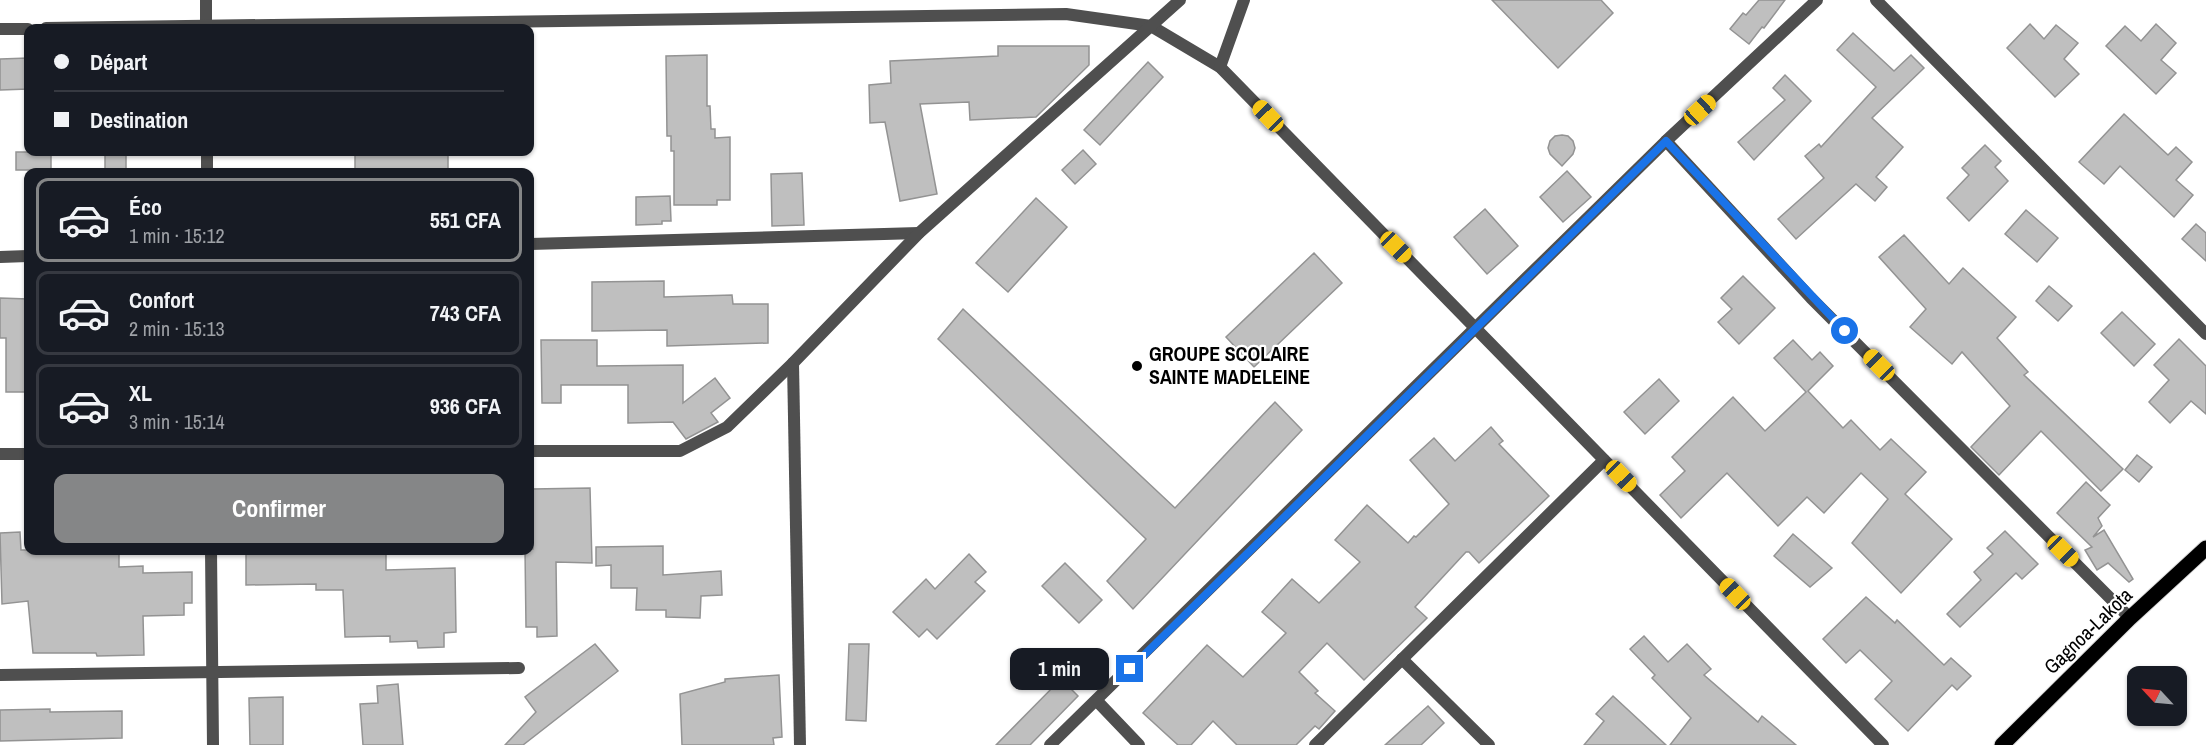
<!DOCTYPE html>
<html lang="fr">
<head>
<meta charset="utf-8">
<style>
  :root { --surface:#171b24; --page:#20242c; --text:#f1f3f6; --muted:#9ea1a6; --line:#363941; --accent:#858687 }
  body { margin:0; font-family:"Archivo Narrow",sans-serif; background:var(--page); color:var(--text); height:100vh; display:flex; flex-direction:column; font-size:22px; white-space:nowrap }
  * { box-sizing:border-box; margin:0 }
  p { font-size:20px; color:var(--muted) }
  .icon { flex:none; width:33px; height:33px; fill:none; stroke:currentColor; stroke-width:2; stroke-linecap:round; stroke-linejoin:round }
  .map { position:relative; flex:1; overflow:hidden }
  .panel { position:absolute; left:24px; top:168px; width:510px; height:387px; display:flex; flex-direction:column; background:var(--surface); border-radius:12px; box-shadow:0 2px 4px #0004 }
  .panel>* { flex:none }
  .guide { position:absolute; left:24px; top:24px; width:510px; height:132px; border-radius:12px; box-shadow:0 2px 4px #0004; display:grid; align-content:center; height:132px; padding:0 30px; background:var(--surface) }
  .needle { width:39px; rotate:296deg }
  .fabs { position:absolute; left:2127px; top:666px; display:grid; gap:12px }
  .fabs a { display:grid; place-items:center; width:60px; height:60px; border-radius:12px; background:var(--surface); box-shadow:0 2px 4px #0004; font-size:30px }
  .end { position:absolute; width:27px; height:27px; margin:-14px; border:8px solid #1a73e8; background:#fff; box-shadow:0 0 0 3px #fff }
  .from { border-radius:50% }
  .bubble { position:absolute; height:42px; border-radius:12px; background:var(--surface); box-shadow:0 2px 4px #0004; font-size:20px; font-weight:700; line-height:42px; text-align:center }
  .car { position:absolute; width:18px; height:36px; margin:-18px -9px; border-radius:8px; box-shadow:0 0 4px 2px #0007; background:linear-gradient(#f5c518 24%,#345 0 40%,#f5c518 0 76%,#345 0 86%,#f5c518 0) }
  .guide b { display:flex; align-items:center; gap:21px; height:57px; font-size:22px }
  .guide b+b { border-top:2px solid var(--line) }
  .guide i { width:15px; height:15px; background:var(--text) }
  ul { padding:10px 0 0; list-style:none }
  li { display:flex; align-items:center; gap:18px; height:84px; margin:0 12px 9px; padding:0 18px; border:3px solid var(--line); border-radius:12px }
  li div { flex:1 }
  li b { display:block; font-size:22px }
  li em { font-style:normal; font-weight:700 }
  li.selected { border-color:var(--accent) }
  li>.icon { width:54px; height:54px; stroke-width:1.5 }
  .button { display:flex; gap:12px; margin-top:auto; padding:12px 30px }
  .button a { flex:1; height:69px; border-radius:12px; background:var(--accent); color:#fff; font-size:24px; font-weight:700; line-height:69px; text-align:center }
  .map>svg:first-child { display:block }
  .building { fill:#bfbfbf; stroke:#939393; stroke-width:1.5 }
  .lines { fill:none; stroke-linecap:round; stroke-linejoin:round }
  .primary-casing { stroke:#dbdbdb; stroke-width:17 }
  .minor { stroke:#4f4f4f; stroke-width:12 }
  .primary { stroke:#000; stroke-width:15 }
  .route { stroke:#1a73e8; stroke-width:8 }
  .poi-dot { fill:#000; stroke:#fff; stroke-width:2 }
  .labels { text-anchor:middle; stroke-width:4.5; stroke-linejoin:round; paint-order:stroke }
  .poi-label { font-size:20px; font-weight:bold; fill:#000; stroke:#fff; text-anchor:start }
  .street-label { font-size:20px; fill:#000; stroke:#fff }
</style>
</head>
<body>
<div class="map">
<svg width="2206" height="745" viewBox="0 0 2206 745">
  <rect width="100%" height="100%" fill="#fff"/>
  <g class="building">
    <path d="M1492,0h109l12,13 -55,55z"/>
    <path d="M1759,0h26l-21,28 -2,-1 -13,17 -19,-15 13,-16 3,2z"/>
    <path d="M2030,24l14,15 12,-14 22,18 -14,16 15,15 -24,23 -48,-49z"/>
    <path d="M2156,24l20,19 -15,17 15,13 -20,21 -50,-48 19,-20 16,15z"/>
    <path d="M1853,33l41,38 17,-16 13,13 -52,50 31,29 -27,30 11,10 -12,14 -19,-17 -60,55 -18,-20 46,-41 -19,-22 14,-12 2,3 55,-60 -39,-37z"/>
    <path d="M998,46h91v19l-53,52 -66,3 -1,-18 -49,2 17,90 -37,7 -15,-79 -15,1 -1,-38 22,-2 -1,-22 108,-5z"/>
    <path d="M707,55v51h3l1,23h4v9l15,-1v63h-13v5h-43v-54h-3v-15h-4l-1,-80z"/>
    <path d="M28,58v31l-28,1v-31z"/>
    <path d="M1148,62l15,15 -63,68 -16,-15z"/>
    <path d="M1785,75l26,26 -57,59 -16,-18 47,-42 -12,-12z"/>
    <path d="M2124,114l44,41 8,-8 16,15 -16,18 17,15 -19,22 -54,-51 -16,18 -25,-22z"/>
    <path d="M1562,135l6,1 5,5 2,7 -2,6 -11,12 -12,-12 -2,-6 2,-7 5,-5z"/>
    <path d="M1985,145l16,16 -6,6 13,14 -39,40 -22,-23 22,-23 -7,-7z"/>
    <path d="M1083,150l13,14 -21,20 -13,-14z"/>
    <rect x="16" y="152" width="35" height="18"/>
    <rect x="105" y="152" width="21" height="20"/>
    <rect x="355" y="152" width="93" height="20"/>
    <path d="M1567,171l24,26 -28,25 -23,-25z"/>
    <path d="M802,173l2,52 -32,1 -1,-52z"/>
    <path d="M670,196l1,25h-9v3l-26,1v-28z"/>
    <path d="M1036,198l31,29 -59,65 -32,-29z"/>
    <path d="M1485,209l33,37 -31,28 -33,-37z"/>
    <path d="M2026,210l32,28 -21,24 -32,-28z"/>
    <path d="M2196,224l10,9v28l-24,-22z"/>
    <path d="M1904,235l45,49 14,-16 53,49 -19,21 31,34 -4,3 99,94 -22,22 -60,-60 -42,44 -28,-28 39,-41 -48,-54 -10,12 -42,-37 16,-18 -47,-52z"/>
    <path d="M1314,253l28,30 -88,84 -28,-30z"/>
    <path d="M1743,276l32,32 -36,36 -21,-22 14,-13 -11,-11z"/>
    <path d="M664,281v16l68,-2 1,9h35v39l-101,3v-16l-75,1v-49z"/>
    <path d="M2049,286l23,20 -14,15 -22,-20z"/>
    <path d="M0,298l28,1v93h-22v-54h-6z"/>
    <path d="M963,309l212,199 100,-106 27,28 -169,179 -26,-28 39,-42 -208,-200z"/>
    <path d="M2122,312l33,32 -21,22 -33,-33z"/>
    <path d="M2179,339l27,27v48l-15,-13 -21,22 -21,-21 20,-22 -15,-15z"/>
    <path d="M541,340h56v26l86,-1v38l32,-25 15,20 -19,15 7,9 -32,17 -13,-17 -45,1v-38h-67v18h-19z"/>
    <path d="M1793,340l19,20 8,-8 13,14 -25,25 35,37 8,-8 29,30 11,-11 35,33 -21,22 47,45 -51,54 -49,-50 36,-44 -27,-26 -37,40 -17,-16 -29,29 -51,-53 -46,45 -21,-23 25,-24 -13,-14 61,-60 32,34 41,-39 -32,-34z"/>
    <path d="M1659,379l20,22 -34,33 -21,-22z"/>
    <path d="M1491,427l12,14 -4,3 50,52 -70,67 -10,-11h-3l-51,55 12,11 -63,62 -37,-37 -28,29 19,19 -3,2 20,18 -16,18 -4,-3 -19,19h-59l-24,-24 -22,24h-13l-35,-32 64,-68 36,32 43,-44 -24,-21 30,-33 27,24 41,-41 -25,-22 32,-35 41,38 6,-7 2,1 33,-33 -39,-44 24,-22 21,23z"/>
    <path d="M2137,455l15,12 -13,15 -14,-12z"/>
    <path d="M2086,482l24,23 -12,13 4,8 -9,11 11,-7 29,49 -4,3 -21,-19 -11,7 -12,-20 7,-3 -35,-34z"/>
    <path d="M590,488l2,75 -36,-1 1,74 -20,1v-10h-11l-1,-77 8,-1 -1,-60z"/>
    <path d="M2005,531l33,33 -16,15 -6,-6 -56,54 -13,-13 34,-34 -7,-8 19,-18 -6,-6z"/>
    <path d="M20,532l1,18h98v17l24,-1v7l49,-1v31h-8v12l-41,1 1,39 -47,1 -1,-3h-63l-5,-52 -26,3 -2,-71z"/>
    <path d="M1793,534l39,34 -22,19 -36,-31z"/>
    <path d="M663,546v29l58,-4 1,24 -21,1 -1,22 -34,-1v-7h-30l1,-22h-26v-23l-15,1v-19z"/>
    <path d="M246,550h140v20l69,-2 1,64 -12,1v14l-26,1 -1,-7 -27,1v-6l-45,1 -2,-47h-27v-6l-70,1z"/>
    <path d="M969,554l17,18 -11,10 10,9 -48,48 -10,-10 -8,8 -26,-25 33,-33 9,10z"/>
    <path d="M1065,563l37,37 -23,23 -37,-37z"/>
    <path d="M1866,597l29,26 2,-3 47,45 7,-7 20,18 -14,14 -5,-5 -44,46 -33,-32 17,-18 -32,-31 -14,13 -23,-24z"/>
    <path d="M1644,636l24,26 19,-18 24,25 -7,6 54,47 4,-6 34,29h-126l21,-27 -39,-40 3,-3 -25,-26z"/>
    <path d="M595,644l23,27 -95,74h-18l31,-33 -11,-15z"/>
    <path d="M849,644h20l-3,77 -20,-1z"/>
    <path d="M779,675l3,62 -9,1 1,7h-92l-2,-51 45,-12v-3z"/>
    <path d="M1061,679l17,17 -48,49h-34z"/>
    <path d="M398,684l5,61h-40l-3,-41 18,-1 -1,-17z"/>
    <path d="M1613,696l53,49h-82l20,-24 -8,-7z"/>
    <path d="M283,697v48h-33l-1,-47z"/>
    <path d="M1428,706l16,17 -23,22h-36z"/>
    <path d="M50,709v3l72,-1v27l-122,3v-31z"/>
  </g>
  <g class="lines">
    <defs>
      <path id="primary" d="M2002,745l128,-127 76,-70"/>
    </defs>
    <use href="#primary" class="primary-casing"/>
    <g class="minor">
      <path d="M206,0v28"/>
      <path d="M1876,0l330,334"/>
      <path d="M46,28l1020,-14 85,12 69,41 663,678"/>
      <path d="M0,29h28"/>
      <path d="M1220,67l24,-67"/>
      <path d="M1666,141l145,157 319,320"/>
      <path d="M207,152v20"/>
      <path d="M530,244l389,-11"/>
      <path d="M0,257l28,-1"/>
      <path d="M793,363l7,382"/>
      <path d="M530,451h150l47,-24 66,-64 126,-130 261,-233"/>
      <path d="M0,454h28"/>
      <path d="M211,550l2,195"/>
      <path d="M1402,659l87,86"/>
      <path d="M0,675l519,-7"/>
      <path d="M1097,701l42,44"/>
      <path d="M1050,745l616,-604 151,-141"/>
      <path d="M1315,745l289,-285"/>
    </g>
    <use href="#primary" class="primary"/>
  </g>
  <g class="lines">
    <path class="route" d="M1130,669l536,-528 179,190"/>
  </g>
  <circle class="poi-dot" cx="1137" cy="366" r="6"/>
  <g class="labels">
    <g class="poi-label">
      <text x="1149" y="361">GROUPE SCOLAIRE<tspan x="1149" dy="23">SAINTE MADELEINE</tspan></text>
    </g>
    <g class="street-label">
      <text transform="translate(2088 631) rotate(-44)" y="7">Gagnoa-Lakota</text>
    </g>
  </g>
</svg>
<div class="fabs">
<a><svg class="needle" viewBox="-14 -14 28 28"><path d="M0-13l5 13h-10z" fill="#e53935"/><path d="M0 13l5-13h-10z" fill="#9ea1a6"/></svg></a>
</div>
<i class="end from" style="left:1845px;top:331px"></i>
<i class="end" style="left:1130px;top:669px"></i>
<div class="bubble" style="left:1010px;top:648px;width:99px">1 min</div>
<i class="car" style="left:1700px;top:110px;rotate:47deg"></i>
<i class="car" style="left:1268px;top:116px;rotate:316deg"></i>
<i class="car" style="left:1396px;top:247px;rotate:135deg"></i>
<i class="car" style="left:1879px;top:365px;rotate:315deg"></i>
<i class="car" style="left:1621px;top:476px;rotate:136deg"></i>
<i class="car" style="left:2063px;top:551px;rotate:135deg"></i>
<i class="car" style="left:1735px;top:594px;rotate:316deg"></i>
<div class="guide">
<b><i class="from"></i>Départ</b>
<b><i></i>Destination</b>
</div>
<section class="panel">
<ul>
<li class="selected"><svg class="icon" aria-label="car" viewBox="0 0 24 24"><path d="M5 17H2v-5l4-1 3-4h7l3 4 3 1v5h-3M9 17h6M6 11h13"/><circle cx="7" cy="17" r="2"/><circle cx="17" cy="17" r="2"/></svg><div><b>Éco</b><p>1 min · 15:12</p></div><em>551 CFA</em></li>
<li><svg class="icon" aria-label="car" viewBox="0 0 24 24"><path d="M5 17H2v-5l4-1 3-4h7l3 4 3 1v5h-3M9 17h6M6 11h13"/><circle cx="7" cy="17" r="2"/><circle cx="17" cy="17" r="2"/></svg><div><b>Confort</b><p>2 min · 15:13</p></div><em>743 CFA</em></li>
<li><svg class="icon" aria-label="car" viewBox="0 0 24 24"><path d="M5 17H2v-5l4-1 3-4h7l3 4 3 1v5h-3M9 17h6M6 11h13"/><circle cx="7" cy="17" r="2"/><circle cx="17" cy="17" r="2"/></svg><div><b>XL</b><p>3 min · 15:14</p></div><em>936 CFA</em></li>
</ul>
<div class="button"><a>Confirmer</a></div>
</section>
</div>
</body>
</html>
